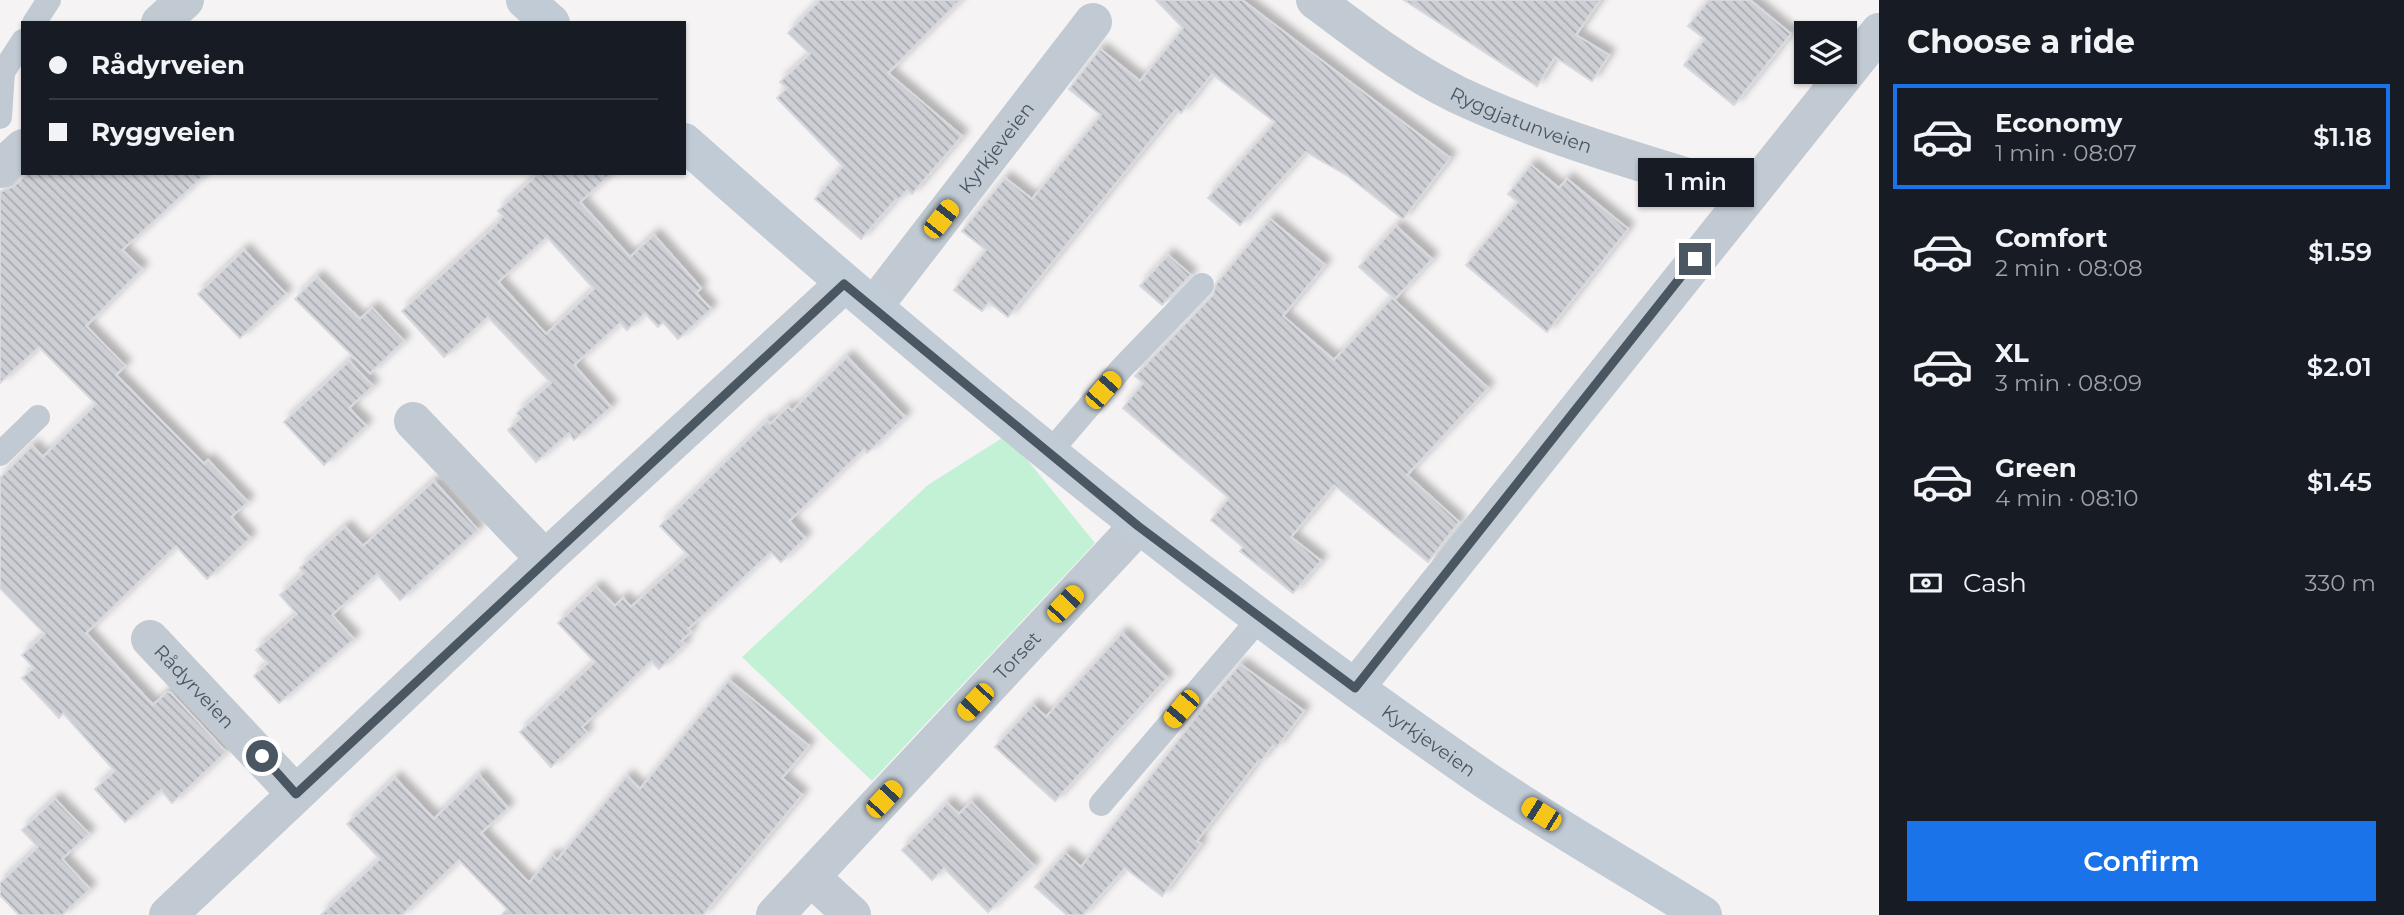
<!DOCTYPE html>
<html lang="en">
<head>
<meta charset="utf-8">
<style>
  :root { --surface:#171b24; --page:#20242c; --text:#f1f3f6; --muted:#9ea1a6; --line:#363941; --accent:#1a73e8 }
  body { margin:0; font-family:Montserrat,sans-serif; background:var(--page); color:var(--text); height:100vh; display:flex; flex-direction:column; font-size:26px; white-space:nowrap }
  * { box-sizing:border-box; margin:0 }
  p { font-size:23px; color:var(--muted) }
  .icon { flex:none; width:38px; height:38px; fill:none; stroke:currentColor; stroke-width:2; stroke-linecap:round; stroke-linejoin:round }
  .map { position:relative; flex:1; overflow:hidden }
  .panel { display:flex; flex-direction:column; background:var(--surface); width:525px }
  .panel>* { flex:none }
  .hud { position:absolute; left:21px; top:21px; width:665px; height:154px; border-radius:0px; box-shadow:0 2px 5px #0004; display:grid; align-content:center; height:154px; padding:0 28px; background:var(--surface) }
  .buttons { position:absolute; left:1794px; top:21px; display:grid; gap:14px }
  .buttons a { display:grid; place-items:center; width:63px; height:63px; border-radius:0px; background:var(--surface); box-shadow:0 2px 5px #0004; font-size:35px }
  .end { position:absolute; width:32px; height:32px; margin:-16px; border:9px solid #4a5661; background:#fff; box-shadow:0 0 0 4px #fff }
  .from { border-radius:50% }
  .bubble { position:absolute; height:49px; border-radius:0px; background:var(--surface); box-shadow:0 2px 5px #0004; font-size:23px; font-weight:600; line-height:49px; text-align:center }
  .car { position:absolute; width:21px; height:42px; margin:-21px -10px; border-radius:9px; box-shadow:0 0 5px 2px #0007; background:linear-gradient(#f5c518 24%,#345 0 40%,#f5c518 0 76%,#345 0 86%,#f5c518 0) }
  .hud b { display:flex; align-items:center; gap:24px; height:66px; font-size:26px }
  .hud b+b { border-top:2px solid var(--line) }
  .hud i { width:18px; height:18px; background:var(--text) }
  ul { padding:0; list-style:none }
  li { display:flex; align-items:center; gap:21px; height:105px; margin:0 14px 10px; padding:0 14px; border:4px solid transparent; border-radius:0px }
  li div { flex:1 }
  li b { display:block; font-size:26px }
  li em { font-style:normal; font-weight:600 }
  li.current { border-color:var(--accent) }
  li>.icon { width:63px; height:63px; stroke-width:1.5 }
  h2 { padding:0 28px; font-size:32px; line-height:84px }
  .pay { display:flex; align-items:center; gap:18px; height:77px; padding:0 28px; font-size:26px }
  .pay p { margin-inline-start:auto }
  .action { display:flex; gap:14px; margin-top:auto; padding:14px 28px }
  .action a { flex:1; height:80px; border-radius:0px; background:var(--accent); color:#fff; font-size:28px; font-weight:600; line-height:80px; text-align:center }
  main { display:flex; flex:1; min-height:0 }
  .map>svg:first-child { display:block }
  .park { fill:#c3f1d5 }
  .building { fill:url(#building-back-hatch); stroke:#d7d9de; stroke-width:2; fill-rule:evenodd; filter:url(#shadow) }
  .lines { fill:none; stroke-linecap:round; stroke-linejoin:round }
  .lane { stroke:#c1cad2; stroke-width:24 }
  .street { stroke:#c1cad2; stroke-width:38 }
  .secondary { stroke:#c1cbd6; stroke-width:38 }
  .route { stroke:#4a5661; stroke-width:9 }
  .labels { text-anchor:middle; stroke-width:5; stroke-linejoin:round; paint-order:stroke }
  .street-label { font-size:19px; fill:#4a5661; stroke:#fff }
</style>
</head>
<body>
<main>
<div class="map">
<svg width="1879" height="915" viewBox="0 0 1879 915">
  <defs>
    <pattern id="building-back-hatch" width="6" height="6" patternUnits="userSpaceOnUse" patternTransform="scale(1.75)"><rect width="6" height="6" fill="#cdcfd5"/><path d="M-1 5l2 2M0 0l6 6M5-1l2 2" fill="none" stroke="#a8abb0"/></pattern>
    <filter id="shadow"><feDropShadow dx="6" dy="-6" stdDeviation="3.5" flood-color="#0004"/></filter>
  </defs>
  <rect width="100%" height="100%" fill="#f5f3f3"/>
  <path class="park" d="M1007,435l88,108 -223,238 -130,-124 186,-172z"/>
  <g class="building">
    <path d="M820,0h140l-72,73 74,63 -50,58 -5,-4 -9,10 -2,-1 -35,40 -46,-40 28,-33 -66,-68 10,-10 -7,-6 30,-28 -22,-21z"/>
    <path d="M1156,0h86l208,158 -47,61 -55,-43 -42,-24 -66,73 -32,-27 67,-76 -63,-48 -31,39 -5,-4 -168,208 -19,-15 -7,9 -28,-21 32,-40 -24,-19 43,-53 27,21 69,-84 -32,-26 31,-40 40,32 43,-53z"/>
    <path d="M1404,0h196l-24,35 33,20 -17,26 -37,-24 -18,29z"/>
    <path d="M1709,0h41l41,34 -57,71 -50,-40 21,-26 -17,-13z"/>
    <path d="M1531,165l28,23 8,-9 61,50 -81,103 -81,-67 52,-63 -10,-8z"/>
    <path d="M28,173h179l-85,77 20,19 -56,57 39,40 -9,9 88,89 4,-4 40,42 -17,15 19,21 -43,41 -31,-33 -90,87 67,72 14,-13 4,1 55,59 -54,51 -11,-13 -36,32 -30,-33 20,-18 -52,-58 -4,5 -37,-40 12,-10 -12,-13 23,-21 -45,-46v-110l32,-32 11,11 53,-53 -57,-57 -39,36v-191l14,-6z"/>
    <path d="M539,173h73l-32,29 50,55 24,-22 47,53 -5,5 15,16 -33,30 -15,-17 -5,5 -13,-14 -18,17 -7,-7 -46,42 37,42 -37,33 -5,-7 -33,29 -28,-32 13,-12 -4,-5 34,-30 -63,-66 -44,40 -42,-46 92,-84 9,-11 -5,-5zM547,237l47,52 -48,45 -48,-52z"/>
    <path d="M1270,219l55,46 -42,51 51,44 58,-62 96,90 -81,87 52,47 -31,40 -94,-77 -43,52 30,24 -28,32 -53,-42 3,-4 -32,-27 18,-22 -106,-90 20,-25 -8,-7 78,-81 3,-11z"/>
    <path d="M1396,226l36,33 -37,40 -36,-32z"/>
    <path d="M244,250l42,44 -46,44 -42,-44z"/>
    <path d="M1168,255l23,20 -29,30 -22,-19z"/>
    <path d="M317,277l43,42 12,-11 32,33 -34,32 -75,-74z"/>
    <path d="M847,357l58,60 -38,36 -3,-4 -75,72 16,17 -24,24 -10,-10 -83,77 3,3 -10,9 4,3 -26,25 -8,-8 -69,66 5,6 -36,34 -31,-35 75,-70 -37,-39 38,-36 19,19 8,-8 8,9 57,-52 -28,-29 107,-105 3,3 18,-17 4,4z"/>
    <path d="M349,361l24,25 -24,22 17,18 -42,39 -40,-43z"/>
    <path d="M434,481l44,49 -78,70 -23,-26 -45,41 22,24 -75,64 -25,-27 14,-13 -12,-13 41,-36 -17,-19 24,-22 -4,-5 45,-41 18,19z"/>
    <path d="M1122,633l45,45 -112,123 -60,-54 38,-42 13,12z"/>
    <path d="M1240,664l64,47 -28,37 -3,-3 -12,16 -2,-1 -62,81 4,3 -39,52 -37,-28 -42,47h-16l-32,-28 30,-34 16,14 119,-155z"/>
    <path d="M729,680l80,66 -27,32 20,17 -99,120h-201l5,-6 -48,-49 -57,55h-81l59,-56 -33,-35 48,-46 39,41 45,-44 29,33 -27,25 48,50 23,-28 5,5 70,-84 13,13z"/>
    <path d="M55,799l34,35 -27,25 28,30 -28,26h-43l-19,-20v-12l38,-36 -16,-17z"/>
    <path d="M971,802l63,64 -46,46 -44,-44 -12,12 -30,-30 45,-47 12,11z"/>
  </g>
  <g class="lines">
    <g class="lane">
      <path d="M34,23l15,-23"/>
      <path d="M0,70l3,2 -3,45"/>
      <path d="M3,72l20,-31"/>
      <path d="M1050,452l71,-83 81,-84"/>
      <path d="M0,454l38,-37"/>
      <path d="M1101,804l159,-186"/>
    </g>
    <g class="street">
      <path id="s1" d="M1315,0c45,34 92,70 143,95 92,43 192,70 288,100"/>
      <path d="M160,23l25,-23"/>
      <path d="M0,169l23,-21"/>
      <path id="s2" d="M874,306l219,-284"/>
      <path d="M413,421l132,138"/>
      <path id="s3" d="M150,639l146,155"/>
      <path d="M1355,688l524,-656"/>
      <path d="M812,878l40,37"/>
      <path d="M168,915l377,-356 299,-275"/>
      <path id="s4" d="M775,915l363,-389"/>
    </g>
    <g class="secondary">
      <path d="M525,0l26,23"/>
      <path id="s5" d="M684,142c250,222 509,436 784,626 76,53 157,98 235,147"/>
    </g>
  </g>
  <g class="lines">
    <path class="route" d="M262,756l34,38 548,-510 294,242 217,162 340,-429"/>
  </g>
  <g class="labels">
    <g class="street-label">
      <text dy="7" stroke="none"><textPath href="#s1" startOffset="240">Ryggjatunveien</textPath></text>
      <text dy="7" stroke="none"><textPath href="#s2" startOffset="200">Kyrkjeveien</textPath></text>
      <text dy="7" stroke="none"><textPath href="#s4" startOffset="355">Torset</textPath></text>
      <text dy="7" stroke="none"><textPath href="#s3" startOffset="65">Rådyrveien</textPath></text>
      <text dy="7" stroke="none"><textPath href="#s5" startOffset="956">Kyrkjeveien</textPath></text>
    </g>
  </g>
</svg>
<div class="buttons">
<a><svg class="icon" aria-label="layers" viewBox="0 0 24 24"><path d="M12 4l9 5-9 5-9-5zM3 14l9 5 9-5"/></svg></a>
</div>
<i class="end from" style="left:262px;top:756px"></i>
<i class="end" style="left:1695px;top:259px"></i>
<div class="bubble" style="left:1638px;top:158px;width:116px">1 min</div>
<i class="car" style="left:941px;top:219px;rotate:38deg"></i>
<i class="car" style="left:1103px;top:390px;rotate:41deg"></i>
<i class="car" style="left:1065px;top:604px;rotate:43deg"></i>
<i class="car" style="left:975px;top:702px;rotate:223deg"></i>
<i class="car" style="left:1181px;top:709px;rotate:220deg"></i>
<i class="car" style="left:884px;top:799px;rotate:43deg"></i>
<i class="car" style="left:1541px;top:814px;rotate:302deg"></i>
<div class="hud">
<b><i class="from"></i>Rådyrveien</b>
<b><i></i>Ryggveien</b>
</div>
</div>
<section class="panel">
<h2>Choose a ride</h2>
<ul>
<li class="current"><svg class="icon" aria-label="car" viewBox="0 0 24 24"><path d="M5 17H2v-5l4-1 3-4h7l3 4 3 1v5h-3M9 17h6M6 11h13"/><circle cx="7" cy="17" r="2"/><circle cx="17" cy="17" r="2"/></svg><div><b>Economy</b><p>1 min · 08:07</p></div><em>$1.18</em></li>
<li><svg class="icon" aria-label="car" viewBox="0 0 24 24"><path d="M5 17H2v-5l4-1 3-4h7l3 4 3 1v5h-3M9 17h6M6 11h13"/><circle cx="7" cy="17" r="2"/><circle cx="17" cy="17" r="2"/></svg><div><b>Comfort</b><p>2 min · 08:08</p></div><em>$1.59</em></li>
<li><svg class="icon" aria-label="car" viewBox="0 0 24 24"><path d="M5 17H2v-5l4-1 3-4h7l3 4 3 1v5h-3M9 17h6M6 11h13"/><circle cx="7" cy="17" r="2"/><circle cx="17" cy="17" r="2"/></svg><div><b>XL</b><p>3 min · 08:09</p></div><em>$2.01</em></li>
<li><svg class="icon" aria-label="car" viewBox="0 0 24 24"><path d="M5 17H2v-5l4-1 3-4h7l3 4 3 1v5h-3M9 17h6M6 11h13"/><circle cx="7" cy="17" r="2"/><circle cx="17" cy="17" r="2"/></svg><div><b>Green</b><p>4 min · 08:10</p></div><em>$1.45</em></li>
</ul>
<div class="pay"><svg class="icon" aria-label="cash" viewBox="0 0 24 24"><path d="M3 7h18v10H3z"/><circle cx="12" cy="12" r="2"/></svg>Cash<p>330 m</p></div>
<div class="action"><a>Confirm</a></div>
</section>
</main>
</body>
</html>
